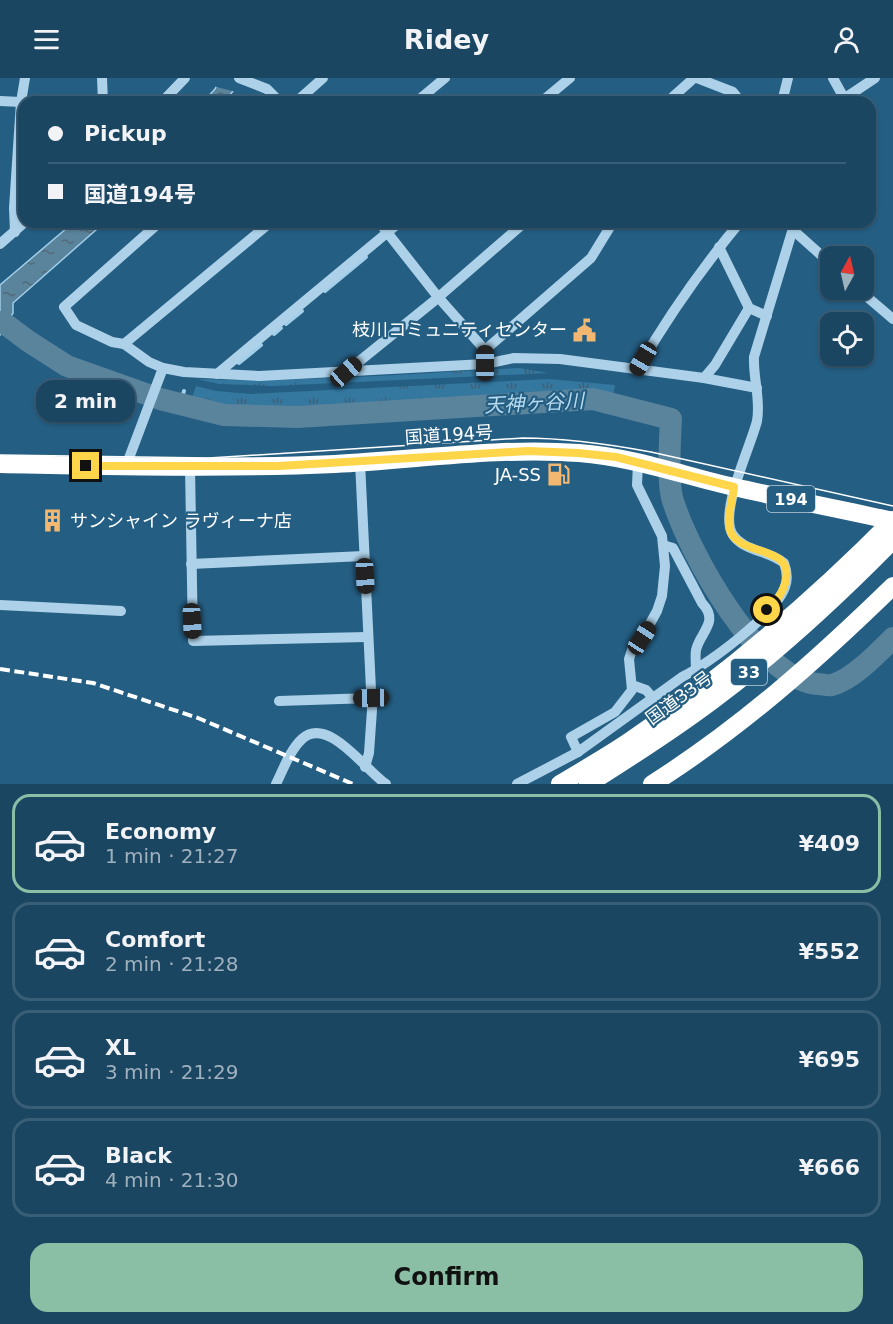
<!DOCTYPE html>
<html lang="en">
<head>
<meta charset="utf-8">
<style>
  :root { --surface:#1b4662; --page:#244d68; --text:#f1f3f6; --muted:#a0b1be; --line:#395e77; --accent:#8abfa5 }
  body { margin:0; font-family:"DejaVu Sans","Noto Sans JP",sans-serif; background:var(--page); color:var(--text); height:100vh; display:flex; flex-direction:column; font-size:22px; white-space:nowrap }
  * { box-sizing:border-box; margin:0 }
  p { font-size:20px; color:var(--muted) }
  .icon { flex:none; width:33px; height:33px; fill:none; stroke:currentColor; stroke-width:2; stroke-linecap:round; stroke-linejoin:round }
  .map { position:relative; height:706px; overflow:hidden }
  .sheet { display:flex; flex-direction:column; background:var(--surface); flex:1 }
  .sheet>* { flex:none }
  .banner { position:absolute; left:18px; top:18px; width:858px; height:132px; border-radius:18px; box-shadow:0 2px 4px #0004,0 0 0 2px var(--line); display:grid; align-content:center; height:132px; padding:0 30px; background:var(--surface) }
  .needle { width:39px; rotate:8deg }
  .fabs { position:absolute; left:820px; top:168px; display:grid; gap:12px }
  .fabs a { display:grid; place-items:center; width:54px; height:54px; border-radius:12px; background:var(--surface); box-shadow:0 2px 4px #0004,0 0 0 2px var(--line); font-size:30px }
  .end { position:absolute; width:27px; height:27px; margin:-14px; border:8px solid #ffd54a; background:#111; box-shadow:0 0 0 3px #111 }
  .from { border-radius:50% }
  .bubble { position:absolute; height:42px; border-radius:18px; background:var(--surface); box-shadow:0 2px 4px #0004,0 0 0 2px var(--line); font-size:20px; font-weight:700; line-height:42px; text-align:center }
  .car { position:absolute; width:18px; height:36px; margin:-18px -9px; border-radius:8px; box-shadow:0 0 4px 2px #0007; background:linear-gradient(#222 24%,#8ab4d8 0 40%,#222 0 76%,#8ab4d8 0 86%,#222 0) }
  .banner b { display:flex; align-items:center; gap:21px; height:57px; font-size:22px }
  .banner b+b { border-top:2px solid var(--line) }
  .banner i { width:15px; height:15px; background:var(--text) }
  ul { padding:10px 0 0; list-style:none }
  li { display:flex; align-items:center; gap:18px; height:99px; margin:0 12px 9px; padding:0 18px; border:3px solid var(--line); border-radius:18px }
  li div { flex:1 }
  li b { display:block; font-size:22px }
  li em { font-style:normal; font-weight:700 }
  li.selected { border-color:var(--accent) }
  li>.icon { width:54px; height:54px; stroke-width:1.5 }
  .button { display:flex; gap:12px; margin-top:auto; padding:12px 30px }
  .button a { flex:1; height:69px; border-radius:18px; background:var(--accent); color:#111; font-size:24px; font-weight:700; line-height:69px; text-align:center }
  header { display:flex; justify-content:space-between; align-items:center; height:78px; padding:0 30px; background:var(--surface); font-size:27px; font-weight:700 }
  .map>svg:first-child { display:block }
  .grass { fill:url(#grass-tufts) }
  .water { fill:url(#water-ripples); stroke:#a1cee9; stroke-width:1.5 }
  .pier { fill:#245e83 }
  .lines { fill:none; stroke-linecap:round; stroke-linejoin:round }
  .stream { stroke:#a1cee9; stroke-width:4 }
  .river { stroke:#5a839c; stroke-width:22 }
  .minor { stroke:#add1e8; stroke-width:10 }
  .highway { stroke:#fff; stroke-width:18 }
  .tram { stroke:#fff; stroke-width:1.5 }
  .rail { stroke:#fff; stroke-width:4; stroke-dasharray:10 4.5; stroke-linecap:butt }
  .route { stroke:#ffd54a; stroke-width:8 }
  .labels { text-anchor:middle; stroke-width:4.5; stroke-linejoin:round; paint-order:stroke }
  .shield { fill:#245e83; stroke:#bdcfda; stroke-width:1.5 }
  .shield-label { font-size:16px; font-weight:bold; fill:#fff }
  .poi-label { font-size:18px; fill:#fff; stroke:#245e83; text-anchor:end }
  .street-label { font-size:18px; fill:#fff; stroke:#245e83 }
  .water-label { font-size:20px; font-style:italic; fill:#b8dbef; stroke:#245e83 }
</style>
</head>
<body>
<header><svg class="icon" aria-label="menu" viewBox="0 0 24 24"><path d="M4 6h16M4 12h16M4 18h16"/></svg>Ridey<svg class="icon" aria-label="person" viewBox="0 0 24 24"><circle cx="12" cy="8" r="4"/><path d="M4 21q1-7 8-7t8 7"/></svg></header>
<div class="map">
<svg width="893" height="706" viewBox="0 0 893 706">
  <defs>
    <pattern id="grass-tufts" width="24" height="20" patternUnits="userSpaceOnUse" patternTransform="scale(1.5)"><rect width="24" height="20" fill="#34779f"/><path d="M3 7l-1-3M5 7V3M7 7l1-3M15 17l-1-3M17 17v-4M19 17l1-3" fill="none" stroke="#415f71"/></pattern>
    <pattern id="water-ripples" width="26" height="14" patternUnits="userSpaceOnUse" patternTransform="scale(1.5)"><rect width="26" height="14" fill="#5a839c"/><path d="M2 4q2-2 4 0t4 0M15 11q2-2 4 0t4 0" fill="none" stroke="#546a78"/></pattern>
  </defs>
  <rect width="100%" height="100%" fill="#245e83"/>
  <g class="grass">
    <path d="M520,290l28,5 -275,13 -54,-2 -22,-5c108,4 216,-6 323,-11z"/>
    <path d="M549,301l66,6 -2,11 -77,-2 -257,14 -52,-1 -36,-7 5,-14 20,5 35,3z"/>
  </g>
  <g class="water">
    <path d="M220,0h24l-20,24h-21l12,-13z"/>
    <path d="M74,144h31l-92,81v10l-13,22v-50z"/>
  </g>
  <path class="pier" d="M217,0h30l-11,14 -23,-6z"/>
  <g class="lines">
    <g class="stream">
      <path d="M325,213l41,-34"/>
      <path d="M286,246l16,-13"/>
      <path d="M274,256l7,-6"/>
      <path d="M239,285l22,-18"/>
      <path d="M180,326l4,-13"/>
    </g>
    <path class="river" d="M0,244l4,1 24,18 39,25 93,33 64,16 73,2 296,-18 78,20c-1,21 -4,64 2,82 17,53 85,178 145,183 4,0 10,2 14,1 21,-6 46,-32 61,-47"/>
    <g class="minor">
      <path d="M102,0l1,24"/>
      <path d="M239,0l28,11 13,13"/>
      <path d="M697,0l36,14 8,10"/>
      <path d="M833,0l11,20"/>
      <path d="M0,23l21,1 4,-24"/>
      <path d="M162,24l23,-24"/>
      <path d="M296,24l27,-24"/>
      <path d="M416,24l29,-24"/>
      <path d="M541,24l29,-24"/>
      <path d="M667,24l27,-24"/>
      <path d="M782,24l6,-24"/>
      <path d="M839,24l36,-24"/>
      <path d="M160,144l-96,85 12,18 36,17 12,2 25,18 14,6 21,4 75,4 226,-12 29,-6 46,1 144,19 53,10"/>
      <path d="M379,144l59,75 47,53v7"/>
      <path d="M793,152l38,34"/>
      <path d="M15,154l-1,-24 7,-106"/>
      <path d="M0,166l25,-22"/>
      <path d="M719,169l30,61 18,8"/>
      <path d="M859,212l34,29"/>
      <path d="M124,266l147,-122"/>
      <path d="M485,272l106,-92 22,-36"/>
      <path d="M637,292c30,-52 65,-102 103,-148"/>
      <path d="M346,294l88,-71 91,-79"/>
      <path d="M217,296l183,-152"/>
      <path d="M704,300l11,-13 34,-57"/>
      <path d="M360,384l12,248 -3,43 -4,14"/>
      <path d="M126,388l37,-98"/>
      <path d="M190,389l3,174 174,-4"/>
      <path d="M663,467l10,3 29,55c18,19 -2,29 -6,47 -1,6 0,14 0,19"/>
      <path d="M191,486l173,-8"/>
      <path d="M0,527l121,6"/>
      <path d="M632,607l14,5 7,8"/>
      <path d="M279,623l92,-3"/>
      <path d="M578,674l-7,-15 44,-25 17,-22 -3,-31 3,-9 10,-12 15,-27 5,-15 3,-30 -3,-30 -25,-51 1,-22"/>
      <path d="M276,706c7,-14 14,-34 26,-45 26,-24 64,32 84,45"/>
      <path d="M517,706l61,-32 104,-75c27,-14 93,-62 103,-90 3,-8 2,-16 -1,-24 -15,-13 -39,-11 -51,-28 -15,-22 18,-89 24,-114 4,-22 -4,-42 -3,-64l41,-135"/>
    </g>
    <g class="highway">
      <path d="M0,386c112,2 223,5 335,0 81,-4 162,-17 244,-11 53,4 103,22 155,34 52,12 106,22 159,34"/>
      <path d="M560,706c23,-14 48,-28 70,-43 95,-65 182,-139 263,-221"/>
      <path d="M588,706c43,-27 85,-54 125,-84 65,-48 124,-103 180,-160"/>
      <path d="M652,706c89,-56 166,-125 241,-198"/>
    </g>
    <path class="tram" d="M0,377l209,3 314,-20c43,0 85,6 128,14l242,54"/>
    <path class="rail" d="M0,591l93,14 105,35 155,66"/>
  </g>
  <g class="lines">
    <path class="route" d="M86,388h193l249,-15 50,2 38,4 118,30c-1,14 -9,33 -3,46 12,23 61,13 55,46 -2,13 -10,22 -19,31"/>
  </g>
  <defs>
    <symbol id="civic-bare" viewBox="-9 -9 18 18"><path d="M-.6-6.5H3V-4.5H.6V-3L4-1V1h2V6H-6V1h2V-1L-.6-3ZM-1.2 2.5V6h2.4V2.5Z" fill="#f2b770" stroke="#245e83" stroke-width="2.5" paint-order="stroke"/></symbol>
    <symbol id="fuel-bare" viewBox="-9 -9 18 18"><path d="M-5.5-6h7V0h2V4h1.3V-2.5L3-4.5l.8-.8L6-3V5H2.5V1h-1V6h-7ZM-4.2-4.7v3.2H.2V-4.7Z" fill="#f2b770" stroke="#245e83" stroke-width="2.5" paint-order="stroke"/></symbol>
    <symbol id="building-bare" viewBox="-9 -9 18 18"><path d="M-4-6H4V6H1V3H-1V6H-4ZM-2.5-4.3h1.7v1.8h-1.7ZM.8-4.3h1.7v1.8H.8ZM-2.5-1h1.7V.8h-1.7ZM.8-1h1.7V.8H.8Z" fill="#f2b770" stroke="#245e83" stroke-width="2.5" paint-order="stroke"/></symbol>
  </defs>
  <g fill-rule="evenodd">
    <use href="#civic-bare" x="568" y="236" width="33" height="33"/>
    <use href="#fuel-bare" x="542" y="380" width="33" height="33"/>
    <use href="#building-bare" x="36" y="426" width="33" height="33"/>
  </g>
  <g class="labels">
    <g class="shield">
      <rect x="767" y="408" width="48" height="26" rx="4.5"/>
      <rect x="731" y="581" width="36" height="26" rx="4.5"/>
    </g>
    <g class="shield-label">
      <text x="791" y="427">194</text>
      <text x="749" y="600">33</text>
    </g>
    <g class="poi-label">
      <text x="567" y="258">枝川コミュニティセンター</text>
      <text x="541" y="403">JA-SS</text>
      <text x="70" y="449" text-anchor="start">サンシャイン ラヴィーナ店</text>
    </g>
    <g class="street-label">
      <text transform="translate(449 357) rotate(-4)" y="6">国道194号</text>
      <text transform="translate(679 620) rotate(-36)" y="6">国道33号</text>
    </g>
    <g class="water-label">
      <text transform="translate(534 325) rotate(-3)" y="7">天神ヶ谷川</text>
    </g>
  </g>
</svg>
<div class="fabs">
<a><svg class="needle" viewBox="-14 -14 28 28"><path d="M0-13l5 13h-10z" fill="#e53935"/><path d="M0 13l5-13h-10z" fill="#a0b1be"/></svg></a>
<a><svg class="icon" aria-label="locate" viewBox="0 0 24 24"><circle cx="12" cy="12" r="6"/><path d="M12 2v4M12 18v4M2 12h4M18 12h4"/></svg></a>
</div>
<i class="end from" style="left:767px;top:532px"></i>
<i class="end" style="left:86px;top:388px"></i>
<div class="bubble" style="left:36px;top:302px;width:99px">2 min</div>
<i class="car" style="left:643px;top:281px;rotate:210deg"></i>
<i class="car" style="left:485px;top:285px;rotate:0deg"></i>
<i class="car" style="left:346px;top:294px;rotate:49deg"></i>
<i class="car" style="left:365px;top:498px;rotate:177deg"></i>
<i class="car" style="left:192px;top:543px;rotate:177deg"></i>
<i class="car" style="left:642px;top:560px;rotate:33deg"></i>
<i class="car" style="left:371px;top:620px;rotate:269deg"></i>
<div class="banner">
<b><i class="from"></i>Pickup</b>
<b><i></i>国道194号</b>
</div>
</div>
<section class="sheet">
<ul>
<li class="selected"><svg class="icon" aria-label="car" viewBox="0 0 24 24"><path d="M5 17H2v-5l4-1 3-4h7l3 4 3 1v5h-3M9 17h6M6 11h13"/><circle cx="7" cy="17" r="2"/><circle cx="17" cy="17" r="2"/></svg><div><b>Economy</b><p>1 min · 21:27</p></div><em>¥409</em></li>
<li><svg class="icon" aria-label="car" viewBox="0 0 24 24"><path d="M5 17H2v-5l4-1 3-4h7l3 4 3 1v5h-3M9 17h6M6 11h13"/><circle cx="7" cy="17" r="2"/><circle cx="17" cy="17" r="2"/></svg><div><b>Comfort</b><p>2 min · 21:28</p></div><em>¥552</em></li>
<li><svg class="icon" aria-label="car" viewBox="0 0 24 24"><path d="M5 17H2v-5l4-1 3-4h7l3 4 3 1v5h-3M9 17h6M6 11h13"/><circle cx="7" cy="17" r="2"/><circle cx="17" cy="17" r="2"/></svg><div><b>XL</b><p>3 min · 21:29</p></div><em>¥695</em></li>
<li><svg class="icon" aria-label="car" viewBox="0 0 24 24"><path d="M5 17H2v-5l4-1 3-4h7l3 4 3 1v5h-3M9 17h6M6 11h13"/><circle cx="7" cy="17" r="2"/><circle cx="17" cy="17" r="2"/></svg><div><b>Black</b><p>4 min · 21:30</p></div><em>¥666</em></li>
</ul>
<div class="button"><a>Confirm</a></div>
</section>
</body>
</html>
